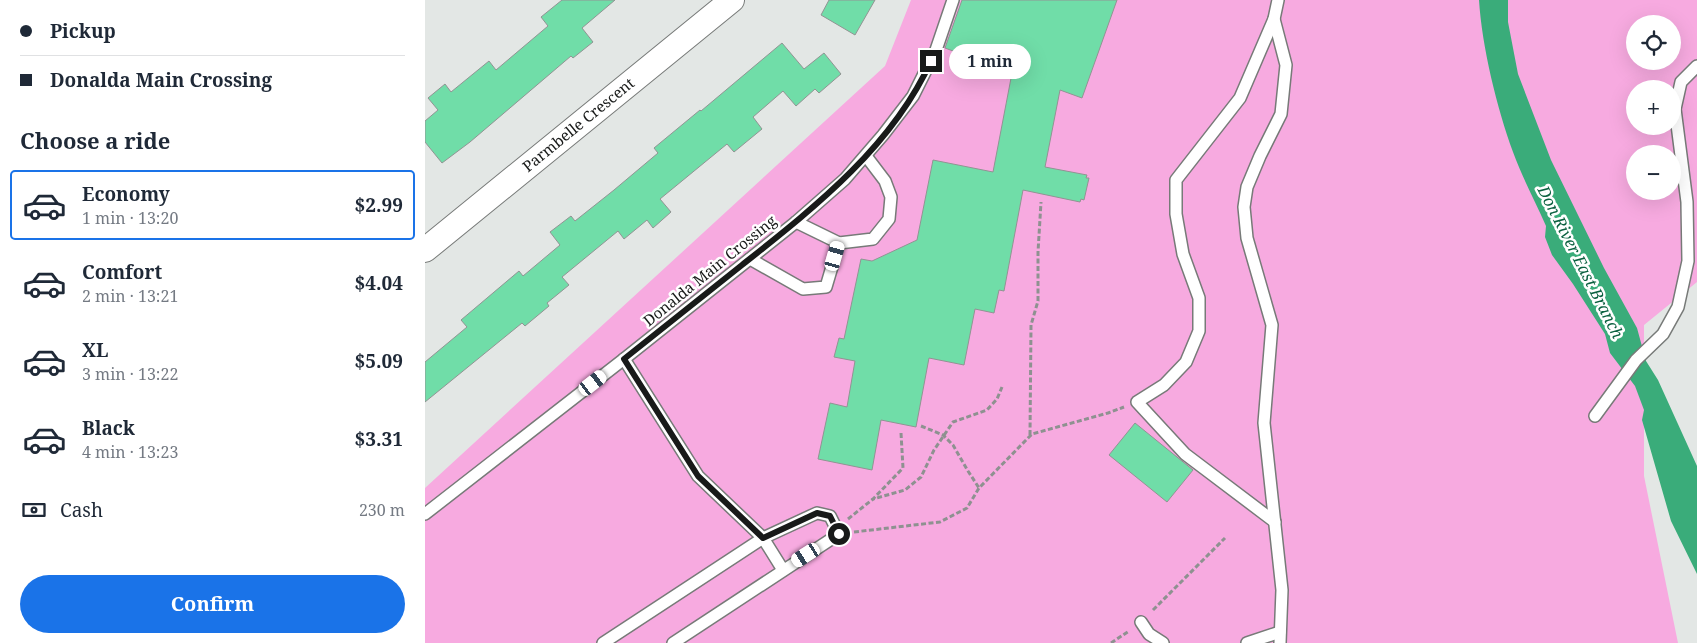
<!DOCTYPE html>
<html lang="en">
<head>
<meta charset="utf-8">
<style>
  :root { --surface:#fff; --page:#f6f6f7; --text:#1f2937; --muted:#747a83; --line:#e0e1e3; --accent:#1a73e8 }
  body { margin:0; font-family:"Noto Serif",serif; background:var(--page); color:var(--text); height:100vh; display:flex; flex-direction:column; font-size:19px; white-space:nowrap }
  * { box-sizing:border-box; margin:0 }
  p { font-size:16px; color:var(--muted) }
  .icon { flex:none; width:28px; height:28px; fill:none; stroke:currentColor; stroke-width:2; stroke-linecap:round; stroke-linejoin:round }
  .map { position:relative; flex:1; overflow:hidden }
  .sheet { display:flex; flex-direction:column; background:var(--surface); width:425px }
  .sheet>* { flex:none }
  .hud { display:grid; align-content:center; height:110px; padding:0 20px; background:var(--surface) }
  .tools { position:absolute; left:1201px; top:15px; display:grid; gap:10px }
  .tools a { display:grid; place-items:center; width:55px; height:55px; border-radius:50%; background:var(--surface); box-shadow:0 5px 20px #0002; font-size:25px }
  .end { position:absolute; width:22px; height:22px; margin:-11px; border:6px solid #181a19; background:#fff; box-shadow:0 0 0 2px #fff }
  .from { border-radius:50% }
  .bubble { position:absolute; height:35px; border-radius:18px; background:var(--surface); box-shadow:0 5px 20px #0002; font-size:16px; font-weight:700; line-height:35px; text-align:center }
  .car { position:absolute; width:15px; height:30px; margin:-15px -8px; border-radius:6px; box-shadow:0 0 4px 1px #0007; background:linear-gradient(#fff 24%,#345 0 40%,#fff 0 76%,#345 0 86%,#fff 0) }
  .hud b { display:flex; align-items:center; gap:18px; height:48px; font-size:19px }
  .hud b+b { border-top:1px solid var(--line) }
  .hud i { width:12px; height:12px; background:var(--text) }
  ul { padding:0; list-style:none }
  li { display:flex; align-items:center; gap:15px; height:70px; margin:0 10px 8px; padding:0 10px; border:2px solid transparent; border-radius:5px }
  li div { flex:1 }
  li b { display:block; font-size:19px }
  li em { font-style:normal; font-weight:700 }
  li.on { border-color:var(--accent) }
  li>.icon { width:45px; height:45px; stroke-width:1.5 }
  h2 { padding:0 20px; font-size:22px; line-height:60px }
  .pay { display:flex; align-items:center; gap:12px; height:55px; padding:0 20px; font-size:19px }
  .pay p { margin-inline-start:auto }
  .action { display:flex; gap:10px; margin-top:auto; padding:10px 20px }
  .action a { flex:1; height:58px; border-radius:30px; background:var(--accent); color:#fff; font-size:20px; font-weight:700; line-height:58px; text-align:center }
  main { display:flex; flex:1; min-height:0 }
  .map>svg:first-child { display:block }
  .green { fill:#f7aae0; fill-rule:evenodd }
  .water { fill:#3aac7a }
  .building { fill:#70dda8; stroke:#919493 }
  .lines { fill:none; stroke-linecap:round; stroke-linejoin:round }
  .lane-casing { stroke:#777a78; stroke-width:14 }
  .street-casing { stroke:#777a78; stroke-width:26 }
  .path { stroke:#8e9190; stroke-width:3; stroke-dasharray:5 2.5; stroke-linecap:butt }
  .lane { stroke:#fff; stroke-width:11 }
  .street { stroke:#fff; stroke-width:24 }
  .route { stroke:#181a19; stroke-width:6 }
  .labels { text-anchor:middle; stroke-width:5; stroke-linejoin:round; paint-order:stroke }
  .street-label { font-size:15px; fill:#181a19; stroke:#fff }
  .water-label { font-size:16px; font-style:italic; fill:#0b6140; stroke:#fff }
</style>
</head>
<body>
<main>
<section class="sheet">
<div class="hud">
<b><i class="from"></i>Pickup</b>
<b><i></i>Donalda Main Crossing</b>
</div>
<h2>Choose a ride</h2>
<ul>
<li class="on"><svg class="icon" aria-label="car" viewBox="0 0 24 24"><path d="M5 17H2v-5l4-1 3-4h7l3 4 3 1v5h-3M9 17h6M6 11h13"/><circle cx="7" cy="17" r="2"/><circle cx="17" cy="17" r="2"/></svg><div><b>Economy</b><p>1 min · 13:20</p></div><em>$2.99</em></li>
<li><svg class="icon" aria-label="car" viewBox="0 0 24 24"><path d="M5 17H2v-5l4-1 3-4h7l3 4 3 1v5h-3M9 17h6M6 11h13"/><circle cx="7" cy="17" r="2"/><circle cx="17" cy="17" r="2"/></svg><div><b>Comfort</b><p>2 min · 13:21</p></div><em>$4.04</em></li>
<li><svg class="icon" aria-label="car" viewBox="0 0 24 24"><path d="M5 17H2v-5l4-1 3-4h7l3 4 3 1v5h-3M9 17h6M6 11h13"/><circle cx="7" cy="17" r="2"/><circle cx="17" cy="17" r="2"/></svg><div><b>XL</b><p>3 min · 13:22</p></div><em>$5.09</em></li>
<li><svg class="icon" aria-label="car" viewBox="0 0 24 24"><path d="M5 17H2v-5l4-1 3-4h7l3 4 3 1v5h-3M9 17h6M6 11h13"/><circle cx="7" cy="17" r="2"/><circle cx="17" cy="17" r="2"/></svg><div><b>Black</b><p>4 min · 13:23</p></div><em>$3.31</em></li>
</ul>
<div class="pay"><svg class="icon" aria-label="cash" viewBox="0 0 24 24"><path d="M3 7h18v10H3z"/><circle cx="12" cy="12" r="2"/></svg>Cash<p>230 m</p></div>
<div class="action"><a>Confirm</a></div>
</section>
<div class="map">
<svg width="1272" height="643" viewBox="0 0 1272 643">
  <rect width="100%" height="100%" fill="#e3e7e5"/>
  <path class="green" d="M486,0h786v282l-53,43v151l34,167h-1253v-155l460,-422zM1210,24h38v37h-38zM1210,89h38v37h-38zM1210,154h38v37h-38z"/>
  <path class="water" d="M1054,0h29v22l10,52 33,86 53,108 33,60 9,33 12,19 39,86v108l-26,-53 -29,-101 2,-10 -9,-24 -25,-33 -5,-19 -32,-50 -21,-29 -7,-18 1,-11c-11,-25 -24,-49 -33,-74 -16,-44 -31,-105 -34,-152z"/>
  <g class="building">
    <path d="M137,0h53l-33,28 11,14 -20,16 -2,-2 -101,86 -28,21 -17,-21v-21l13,-11 -10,-12 17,-14 6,8 38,-31 7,9 52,-44 -7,-9z"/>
    <path d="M404,0h46l-20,35 -34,-20z"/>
    <path d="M537,0h155l-35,98 -22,-8 -15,77 42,8 -1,3h3l-5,22 -3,-1 -1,3 -57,-12 -19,101 -5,-1 -5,23 -19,-4 -11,56 -35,-7 -13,69 -35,-7 -9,50 -54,-11 12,-56 17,4 8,-46 -21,-4 5,-19 5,1 17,-80 11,2 45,-21 16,-80 60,12 19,-99 -67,-25z"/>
    <path d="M357,43l22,26 20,-16 17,21 -22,19 -4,-4 -19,17 -13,-15 -30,26 9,12 -28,23 -7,-8 -67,55 11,13 -18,16 -6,-8 -23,19 -6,-8 -56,46 7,8 -22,18 2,3 -24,20 -3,-3 -97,79v-40l42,-35 -6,-7 58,-49 4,5 37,-31 -10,-13 21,-16 4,5 39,-31 44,-37 -4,-5 46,-38 1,1z"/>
    <path d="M710,423l58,47 -26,32 -58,-47z"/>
  </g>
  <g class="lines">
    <defs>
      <g id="lane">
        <path d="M849,19l12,46 -5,49 -21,42 -13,31 -3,20 3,31 25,87 -8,98 18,167 -2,53"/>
        <path d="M414,243l34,-4 16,-20 2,-22 -6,-16 -19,-25"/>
        <path d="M325,259l53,30 23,-2 13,-44 -43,-21"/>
        <path d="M199,359l74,117 65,62 20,32"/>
        <path d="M1170,416l41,-56 27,-26 15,-27 10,-46 -1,-59 -12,-93 6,-27 16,-16"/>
        <path d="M0,514l199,-155 172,-137 49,-43 38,-44 30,-39 23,-46 17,-50"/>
        <path d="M850,522l-90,-68 -48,-52 27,-17 22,-23 13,-31v-33l-16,-44 -7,-40v-34l64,-82 34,-79 4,-19"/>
        <path d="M716,622l8,12 14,9"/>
        <path d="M178,643l160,-105 54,-25 13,3 9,18 -166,109"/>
        <path d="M822,643l33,-11"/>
      </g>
      <g id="street">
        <path id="s1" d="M0,250l307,-250"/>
      </g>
    </defs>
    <use href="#lane" class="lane-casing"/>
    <use href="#street" class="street-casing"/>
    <g class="path">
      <path d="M496,426l22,9 10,10 15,26 11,17"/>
      <path d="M476,433l2,35 -30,31 32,-9 16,-13 13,-27 19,-28 34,-12 10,-11 5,-12"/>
      <path d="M605,435l1,-110 7,-24v-49l3,-50"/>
      <path d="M423,519l25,-20"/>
      <path d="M429,532l86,-10 27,-14 12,-20 53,-54 76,-21 16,-6"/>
      <path d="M728,610l72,-72"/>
      <path d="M686,643l18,-12"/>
    </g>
    <use href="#lane" class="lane"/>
    <use href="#street" class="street"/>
  </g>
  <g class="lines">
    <path class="route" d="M414,534l-9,-18 -13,-3 -54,25 -65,-62 -74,-117c39,-31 79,-63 118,-94 73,-58 150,-118 189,-204"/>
  </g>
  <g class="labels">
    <g class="street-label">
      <text dy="5" stroke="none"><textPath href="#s1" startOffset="198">Parmbelle Crescent</textPath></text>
      <text transform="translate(285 271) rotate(-39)" y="5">Donalda Main Crossing</text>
    </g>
    <g class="water-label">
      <text transform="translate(1156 262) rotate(63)" y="6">Don River East Branch</text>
    </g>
  </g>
</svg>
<div class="tools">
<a><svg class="icon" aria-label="locate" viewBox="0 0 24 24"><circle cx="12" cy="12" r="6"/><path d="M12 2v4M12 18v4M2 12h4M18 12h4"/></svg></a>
<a>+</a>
<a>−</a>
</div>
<i class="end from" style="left:414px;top:534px"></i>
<i class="end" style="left:506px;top:61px"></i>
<div class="bubble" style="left:524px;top:44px;width:82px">1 min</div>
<i class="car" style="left:410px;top:256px;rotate:16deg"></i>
<i class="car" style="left:168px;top:383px;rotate:52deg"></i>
<i class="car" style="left:381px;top:555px;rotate:238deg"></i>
</div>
</main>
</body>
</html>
